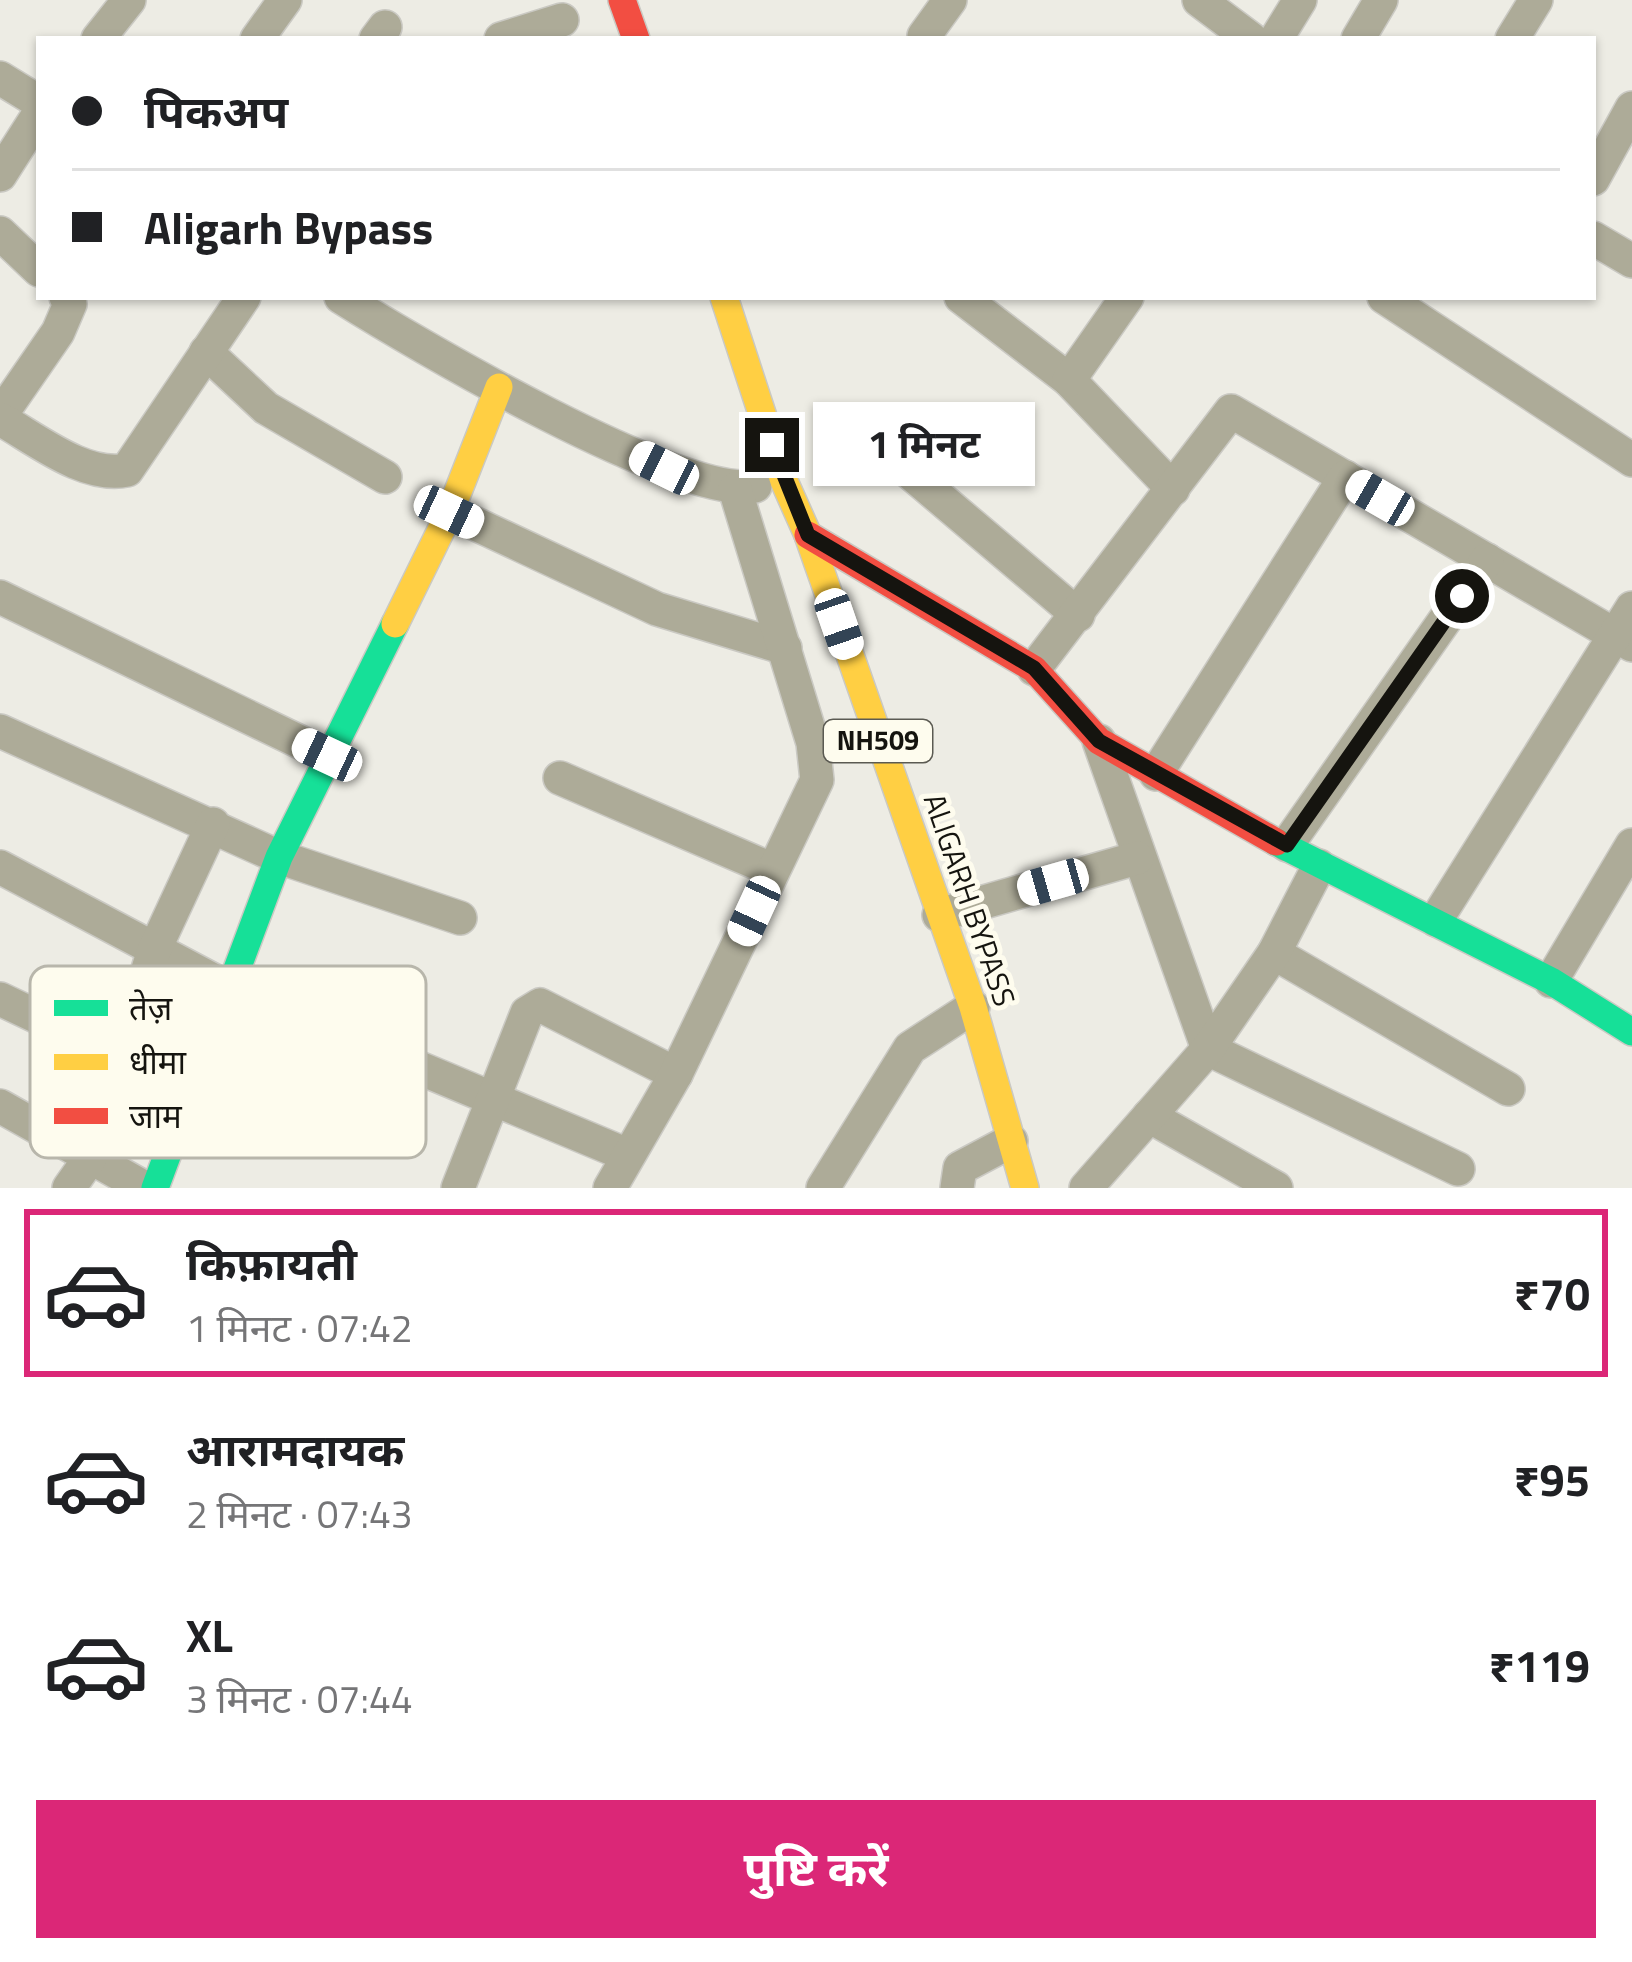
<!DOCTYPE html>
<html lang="hi">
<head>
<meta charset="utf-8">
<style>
  :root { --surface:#fff; --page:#f6f6f6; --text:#202124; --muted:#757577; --line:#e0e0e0; --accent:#db2777 }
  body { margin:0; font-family:"Titillium Web","Noto Sans Devanagari",sans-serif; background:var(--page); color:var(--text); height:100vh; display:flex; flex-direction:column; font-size:45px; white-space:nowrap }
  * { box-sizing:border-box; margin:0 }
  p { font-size:39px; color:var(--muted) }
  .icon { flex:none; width:66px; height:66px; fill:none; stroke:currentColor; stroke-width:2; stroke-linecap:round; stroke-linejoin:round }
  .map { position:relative; height:1188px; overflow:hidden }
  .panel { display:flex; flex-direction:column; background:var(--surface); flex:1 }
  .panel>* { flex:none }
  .hud { position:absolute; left:36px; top:36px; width:1560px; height:264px; border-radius:0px; box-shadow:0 3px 9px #0004; display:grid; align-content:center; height:264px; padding:0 36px; background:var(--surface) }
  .end { position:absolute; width:54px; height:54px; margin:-27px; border:15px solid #15140f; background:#fff; box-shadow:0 0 0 6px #fff }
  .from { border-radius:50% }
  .bubble { position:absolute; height:84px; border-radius:0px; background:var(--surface); box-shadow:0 3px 9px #0004; font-size:39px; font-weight:700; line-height:84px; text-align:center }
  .car { position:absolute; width:36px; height:72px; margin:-36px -18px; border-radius:15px; box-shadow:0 0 9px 3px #0007; background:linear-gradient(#fff 24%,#345 0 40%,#fff 0 76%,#345 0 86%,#fff 0) }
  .hud b { display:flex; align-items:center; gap:42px; height:114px; font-size:45px }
  .hud b+b { border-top:3px solid var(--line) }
  .hud i { width:30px; height:30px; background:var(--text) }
  ul { padding:21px 0 0; list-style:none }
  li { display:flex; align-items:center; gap:36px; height:168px; margin:0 24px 18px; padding:0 12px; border:6px solid transparent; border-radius:0px }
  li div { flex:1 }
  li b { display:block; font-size:45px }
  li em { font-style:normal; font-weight:700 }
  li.active { border-color:var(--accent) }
  li>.icon { width:108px; height:108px; stroke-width:1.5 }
  .action { display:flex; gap:24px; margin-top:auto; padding:24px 36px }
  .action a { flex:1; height:138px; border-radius:0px; background:var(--accent); color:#fff; font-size:48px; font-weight:700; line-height:138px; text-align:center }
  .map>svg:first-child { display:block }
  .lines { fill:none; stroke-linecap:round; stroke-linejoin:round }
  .street-casing { stroke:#cac9c3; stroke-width:36 }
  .fast-casing { stroke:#cac9c3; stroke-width:30 }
  .slow-casing { stroke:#cac9c3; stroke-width:30 }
  .jam-casing { stroke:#cac9c3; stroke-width:30 }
  .street { stroke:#adab98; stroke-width:33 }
  .fast { stroke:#16e098; stroke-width:27 }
  .slow { stroke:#ffcf43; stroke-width:27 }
  .jam { stroke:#f24e42; stroke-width:27 }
  .route { stroke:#15140f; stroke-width:15 }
  .labels { text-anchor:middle; stroke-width:10; stroke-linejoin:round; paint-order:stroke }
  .shield { fill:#fefcee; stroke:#5b5a52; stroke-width:3 }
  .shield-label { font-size:27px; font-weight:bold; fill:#15140f }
  .street-label { font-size:30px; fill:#15140f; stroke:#fefcee }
  .key { fill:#fefcee; stroke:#b8b6ab; stroke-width:3 }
  .key-label { font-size:33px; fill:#15140f }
</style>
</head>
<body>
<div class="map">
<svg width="1632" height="1188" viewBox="0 0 1632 1188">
  <rect width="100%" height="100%" fill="#edece4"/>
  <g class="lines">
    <defs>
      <g id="street">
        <path d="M1199,0l52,39"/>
        <path d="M924,36l26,-36"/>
        <path d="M98,39l31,-39"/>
        <path d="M257,39l28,-39"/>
        <path d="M376,39l9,-12"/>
        <path d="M501,39l61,-19"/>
        <path d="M1276,39l24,-39"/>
        <path d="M1358,39l23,-39"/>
        <path d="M1512,39l24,-39"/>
        <path d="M0,78l39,24"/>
        <path d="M0,175l39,-61"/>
        <path d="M1593,179l39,-71"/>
        <path d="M0,233l39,37"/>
        <path d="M1593,238l39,23"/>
        <path d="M341,297c73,46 339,203 414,189"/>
        <path d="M961,297l108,83 104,109"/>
        <path d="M1384,297l248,163"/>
        <path d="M206,352l60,56 119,69"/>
        <path d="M1069,380l58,-83"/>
        <path d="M0,416l58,-84 12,-28 -4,-7"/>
        <path d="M0,419c36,20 85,60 127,51l117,-173"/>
        <path d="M888,454l190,161"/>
        <path d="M450,512l207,97 128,39"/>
        <path d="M0,597l327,158"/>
        <path d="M1034,669l197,-258 401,234"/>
        <path d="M0,731l279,126 181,61"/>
        <path d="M1099,741l109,308 250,120"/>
        <path d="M1156,774l189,-297"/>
        <path d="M560,778l213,92"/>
        <path d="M1287,845l200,-285"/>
        <path d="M0,867l228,121 397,166"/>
        <path d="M939,915l198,-57"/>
        <path d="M1436,920l196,-312"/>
        <path d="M1274,953l234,136"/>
        <path d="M1551,981l81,-136"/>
        <path d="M0,999l124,59"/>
        <path d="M0,1106l145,82"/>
        <path d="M1149,1116l127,72"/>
        <path d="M69,1188l21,-30 63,-205 60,-129"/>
        <path d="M458,1188l69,-175 13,-8 136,69"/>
        <path d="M610,1188l66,-114 141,-294 -4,-37 -78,-254"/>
        <path d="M823,1188l87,-140 63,-41"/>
        <path d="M957,1188l3,-20 51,-27"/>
        <path d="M1086,1188l122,-139 66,-96 45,-87"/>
      </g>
      <g id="fast">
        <path d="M1276,842l275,139 81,51"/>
        <path d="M155,1188l124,-331 116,-233"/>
      </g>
      <g id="slow">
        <path d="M724,297l60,184 24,54 165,472 52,181"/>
        <path d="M395,624l55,-112 49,-125"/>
      </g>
      <g id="jam">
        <path d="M622,0l14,39"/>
        <path d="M808,535l226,134 65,72 177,101"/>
      </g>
    </defs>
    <use href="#street" class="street-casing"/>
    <use href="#fast" class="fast-casing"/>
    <use href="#slow" class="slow-casing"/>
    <use href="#jam" class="jam-casing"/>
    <use href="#street" class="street"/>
    <use href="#fast" class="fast"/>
    <use href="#slow" class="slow"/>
    <use href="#jam" class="jam"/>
  </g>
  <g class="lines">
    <path class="route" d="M772,445l36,90 226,133 65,73 188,104 175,-249"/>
  </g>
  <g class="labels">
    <rect class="shield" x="824" y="720" width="108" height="42" rx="9"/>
    <g class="shield-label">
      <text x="878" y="750">NH509</text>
    </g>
    <g class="street-label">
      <text transform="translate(969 900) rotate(71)" y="10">ALIGARH BYPASS</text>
    </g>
  </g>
  <rect x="30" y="966" width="396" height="192" rx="18" class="key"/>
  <rect x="54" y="1000" width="54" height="16" fill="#16e098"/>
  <rect x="54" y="1054" width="54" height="16" fill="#ffcf43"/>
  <rect x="54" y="1108" width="54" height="16" fill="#f24e42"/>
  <g class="key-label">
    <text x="129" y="1020">तेज़</text>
    <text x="129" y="1074">धीमा</text>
    <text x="129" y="1128">जाम</text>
  </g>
</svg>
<i class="end from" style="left:1462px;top:596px"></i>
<i class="end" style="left:772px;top:445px"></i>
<div class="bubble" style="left:813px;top:402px;width:222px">1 मिनट</div>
<i class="car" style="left:664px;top:468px;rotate:296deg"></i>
<i class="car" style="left:1380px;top:498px;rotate:300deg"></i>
<i class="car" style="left:449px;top:512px;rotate:115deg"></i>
<i class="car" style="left:839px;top:624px;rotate:161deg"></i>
<i class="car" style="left:327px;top:755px;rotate:295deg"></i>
<i class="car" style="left:1053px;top:882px;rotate:254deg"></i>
<i class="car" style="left:754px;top:911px;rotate:205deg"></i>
<div class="hud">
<b><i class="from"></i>पिकअप</b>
<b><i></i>Aligarh Bypass</b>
</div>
</div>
<section class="panel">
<ul>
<li class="active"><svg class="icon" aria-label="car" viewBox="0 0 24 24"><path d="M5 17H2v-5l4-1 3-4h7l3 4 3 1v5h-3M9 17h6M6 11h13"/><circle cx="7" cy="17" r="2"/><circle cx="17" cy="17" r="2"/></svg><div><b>किफ़ायती</b><p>1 मिनट · 07:42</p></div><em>₹70</em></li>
<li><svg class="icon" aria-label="car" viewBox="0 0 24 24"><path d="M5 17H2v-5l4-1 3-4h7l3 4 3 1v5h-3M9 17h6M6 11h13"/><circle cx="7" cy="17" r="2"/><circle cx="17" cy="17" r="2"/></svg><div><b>आरामदायक</b><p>2 मिनट · 07:43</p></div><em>₹95</em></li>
<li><svg class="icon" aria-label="car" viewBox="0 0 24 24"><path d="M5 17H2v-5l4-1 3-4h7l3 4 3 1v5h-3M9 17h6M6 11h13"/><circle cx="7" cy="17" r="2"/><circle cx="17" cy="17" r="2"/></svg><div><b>XL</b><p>3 मिनट · 07:44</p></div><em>₹119</em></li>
</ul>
<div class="action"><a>पुष्टि करें</a></div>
</section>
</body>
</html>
